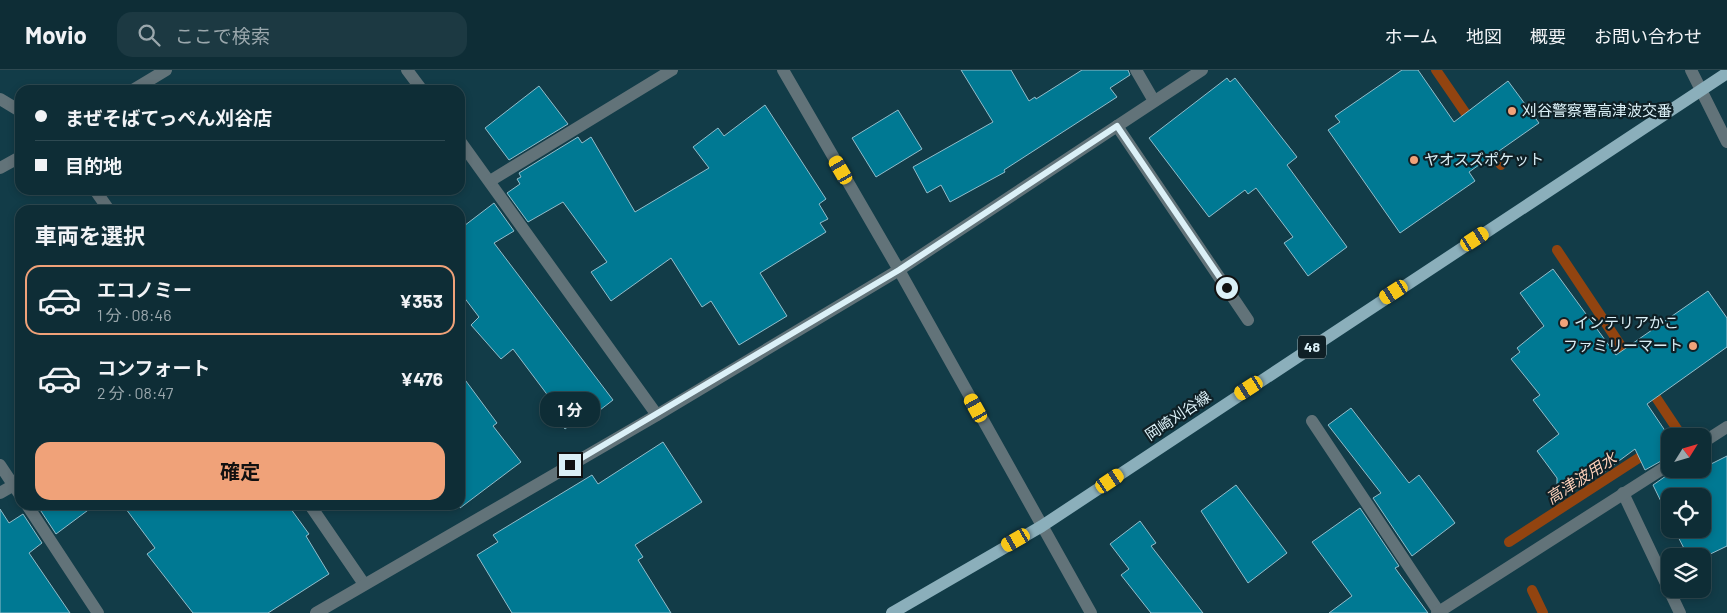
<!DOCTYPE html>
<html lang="ja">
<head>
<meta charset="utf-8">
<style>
  :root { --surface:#0e2d36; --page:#1c3942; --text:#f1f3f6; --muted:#9ba8ad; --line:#2e4951; --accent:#f0a279 }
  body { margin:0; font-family:Barlow,"Noto Sans JP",sans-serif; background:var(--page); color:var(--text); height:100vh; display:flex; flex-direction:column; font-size:19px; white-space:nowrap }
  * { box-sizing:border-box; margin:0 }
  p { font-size:16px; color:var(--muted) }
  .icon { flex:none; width:28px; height:28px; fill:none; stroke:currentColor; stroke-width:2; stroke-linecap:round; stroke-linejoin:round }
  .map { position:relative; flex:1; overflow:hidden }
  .drawer { position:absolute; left:15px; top:135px; width:450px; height:305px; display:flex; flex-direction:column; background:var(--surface); border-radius:15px; box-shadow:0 2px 8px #0003,0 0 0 1px var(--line) }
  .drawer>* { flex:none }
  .top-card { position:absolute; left:15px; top:15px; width:450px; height:110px; border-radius:15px; box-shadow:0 2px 8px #0003,0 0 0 1px var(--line); display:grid; align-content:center; height:110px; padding:0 20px; background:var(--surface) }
  .needle { width:32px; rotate:53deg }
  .fabs { position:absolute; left:1661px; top:358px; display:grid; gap:10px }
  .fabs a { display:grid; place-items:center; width:50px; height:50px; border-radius:10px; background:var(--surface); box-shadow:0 2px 8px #0003,0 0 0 1px var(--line); font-size:25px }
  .end { position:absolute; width:22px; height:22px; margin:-11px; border:6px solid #dbf0f7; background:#111; box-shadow:0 0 0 2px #111 }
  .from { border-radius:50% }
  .bubble { position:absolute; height:35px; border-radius:15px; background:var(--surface); box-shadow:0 2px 8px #0003,0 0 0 1px var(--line); font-size:16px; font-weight:700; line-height:35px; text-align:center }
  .car { position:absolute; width:15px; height:30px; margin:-15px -8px; border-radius:6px; box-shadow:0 0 4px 1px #0007; background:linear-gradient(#f5c518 24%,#345 0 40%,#f5c518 0 76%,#345 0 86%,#f5c518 0) }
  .top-card b { display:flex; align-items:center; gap:18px; height:48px; font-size:19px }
  .top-card b+b { border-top:1px solid var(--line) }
  .top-card i { width:12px; height:12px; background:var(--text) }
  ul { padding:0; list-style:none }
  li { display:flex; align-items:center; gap:15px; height:70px; margin:0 10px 8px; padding:0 10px; border:2px solid transparent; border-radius:15px }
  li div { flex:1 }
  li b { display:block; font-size:19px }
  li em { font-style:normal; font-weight:700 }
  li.current { border-color:var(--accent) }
  li>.icon { width:45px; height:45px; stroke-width:1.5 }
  h2 { padding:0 20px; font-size:22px; line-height:60px }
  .cta { display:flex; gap:10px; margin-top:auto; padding:10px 20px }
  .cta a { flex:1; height:58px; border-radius:15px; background:var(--accent); color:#111; font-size:20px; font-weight:700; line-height:58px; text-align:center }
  header { display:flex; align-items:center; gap:30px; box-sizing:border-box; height:70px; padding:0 25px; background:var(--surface); border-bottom:1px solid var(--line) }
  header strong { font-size:24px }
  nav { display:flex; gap:28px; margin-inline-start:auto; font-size:18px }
  .search { width:350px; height:45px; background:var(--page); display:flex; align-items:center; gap:12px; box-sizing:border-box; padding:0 18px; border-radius:15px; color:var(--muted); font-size:19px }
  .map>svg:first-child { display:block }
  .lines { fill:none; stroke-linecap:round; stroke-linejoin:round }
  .stream { stroke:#924410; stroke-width:10 }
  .building { fill:#007993; stroke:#92bdcb }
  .lane { stroke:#627379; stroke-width:12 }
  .street { stroke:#627379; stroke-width:12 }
  .primary { stroke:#8bafbb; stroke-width:12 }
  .route { stroke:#dbf0f7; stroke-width:6 }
  .poi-dot { fill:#f0a279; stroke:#0f2026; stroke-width:2 }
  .labels { text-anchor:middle; stroke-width:4.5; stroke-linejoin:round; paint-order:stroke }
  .shield { fill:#0f2026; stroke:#9eb2b8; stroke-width:1 }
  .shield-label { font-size:14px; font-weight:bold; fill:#dbf0f7 }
  .poi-label { font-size:15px; fill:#dbf0f7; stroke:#0f2026; text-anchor:start }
  .street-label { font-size:15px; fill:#dbf0f7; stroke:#0f2026 }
  .water-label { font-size:16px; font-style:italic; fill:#fdd0b9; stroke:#0f2026 }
</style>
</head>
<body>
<header>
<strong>Movio</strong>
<div class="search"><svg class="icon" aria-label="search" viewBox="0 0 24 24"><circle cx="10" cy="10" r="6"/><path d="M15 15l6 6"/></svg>ここで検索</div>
<nav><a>ホーム</a><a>地図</a><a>概要</a><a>お問い合わせ</a></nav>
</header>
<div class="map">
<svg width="1727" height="543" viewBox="0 0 1727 543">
  <rect width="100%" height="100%" fill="#123c48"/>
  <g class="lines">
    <g class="stream">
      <path d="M1436,0l37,54"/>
      <path d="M1487,75l14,20"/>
      <path d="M1557,180l74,111"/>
      <path d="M1649,317l30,45 -6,4"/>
      <path d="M1509,472l142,-92"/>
      <path d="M1532,520l11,23"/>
    </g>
  </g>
  <g class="building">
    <path d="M961,0h50l18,31 6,-4 1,2 46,-29h46l2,5 -20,13 7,9 -113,73 1,2 -55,30 -9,-17 -14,8 -14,-26 80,-45z"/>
    <path d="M1402,0h16l36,52 54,-41 31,42 -70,49 6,9 -75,52 -72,-103 12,-8 -5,-6z"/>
    <path d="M1227,8l3,4 5,-4 62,79 -10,8 60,82 -39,29 -24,-33 9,-6 -37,-49 -8,6 -3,-4 -36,27 -60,-79z"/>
    <path d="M539,16l29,38 -59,36 -24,-32z"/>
    <path d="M765,35l61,94 -7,5 9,15 -8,4 6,9 -66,41 27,43 -48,29 -28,-44 -9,6 -31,-49 -60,43 -20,-29 16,-10 -44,-60 -35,20 -21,-29 13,-9 -3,-5 4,-2 -2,-4 59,-36 4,6 9,-6 44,75 74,-44 -16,-21 25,-19 6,8z"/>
    <path d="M898,40l24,39 -46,28 -24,-39z"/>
    <path d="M494,133l20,28 -20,12 119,157 -26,20 -4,-5 -18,14 -19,-24 6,-4 -39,-52 -12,10 -30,-34 8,-8 -19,-25v-63z"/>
    <path d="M1553,199l63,86 92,-64 19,27v29l-80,57 23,34v18l-25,14 -10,-21 -31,23 -3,-4 -44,30v-20l-20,-27 22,-17 -26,-34 7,-5 -29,-36 9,-7 -3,-4 27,-22 -24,-33z"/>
    <path d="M460,303l37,50 -4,3 28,36 -61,46z"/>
    <path d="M1351,338l58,75 10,-8 36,48 -43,33 -39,-58 8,-5 -53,-68z"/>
    <path d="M663,372l39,60 -67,43 8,12 -5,3 33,53h-159l-35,-58 21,-13 -5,-7 99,-60 6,9z"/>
    <path d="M1727,386v90l-25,12v-2h-14l-14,-27h28v-33h-32v24l-17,-35 23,-16h15l2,4z"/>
    <path d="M1236,415l51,68 -39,30 -47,-72z"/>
    <path d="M37,435h58l-39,29z"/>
    <path d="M123,435h165l21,29 -3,2 23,38 -61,39h-75l-46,-59 8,-6z"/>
    <path d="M1360,438l39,58 -4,2 33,45h-99l23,-17 -40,-54z"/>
    <path d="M0,439l9,14 14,-9 19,29 -13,10 41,60h-70z"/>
    <path d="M1140,451l16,22 -5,3 52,67h-52l-30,-38 8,-6 -19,-25z"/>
  </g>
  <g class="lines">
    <g class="lane">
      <path d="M1117,56l131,194"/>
      <path d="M1312,351l127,191"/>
    </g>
    <g class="street">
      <path d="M407,0l15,20"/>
      <path d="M783,0l116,200 192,343"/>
      <path d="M1136,0l18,31"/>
      <path d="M1691,0l36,72"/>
      <path d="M133,20l33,-20"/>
      <path d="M0,29l20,12"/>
      <path d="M460,71l197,274"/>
      <path d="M0,98l20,-11"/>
      <path d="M490,111l182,-111"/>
      <path d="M95,120l14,20"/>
      <path d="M1702,373l25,-16"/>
      <path d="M0,395l20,30"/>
      <path d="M0,423l14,-8"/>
      <path d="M1623,423l57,120"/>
      <path d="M27,435l71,108"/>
      <path d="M310,435l54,79"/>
      <path d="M316,543l341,-198 242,-145 303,-200"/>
      <path d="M1437,543l233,-149"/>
    </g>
    <path class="primary" d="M892,543l150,-87 685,-453"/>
  </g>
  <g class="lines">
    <path class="route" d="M570,395l329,-195 218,-144 110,162"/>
  </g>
  <g class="poi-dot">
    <circle cx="1512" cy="41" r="5"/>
    <circle cx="1414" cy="90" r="5"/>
    <circle cx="1564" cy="253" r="5"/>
    <circle cx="1693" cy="276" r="5"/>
  </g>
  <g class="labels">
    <rect class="shield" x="1298" y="265.5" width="28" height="23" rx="4"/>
    <g class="shield-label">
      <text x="1312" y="282">48</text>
    </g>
    <g class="poi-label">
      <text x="1522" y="46">刈谷警察署高津波交番</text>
      <text x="1424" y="95">ヤオスズポケット</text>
      <text x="1574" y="258">インテリアかこ</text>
      <text x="1683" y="281" text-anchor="end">ファミリーマート</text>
    </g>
    <g class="street-label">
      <text transform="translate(1178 346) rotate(-34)" y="5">岡崎刈谷線</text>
    </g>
    <g class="water-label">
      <text transform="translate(1581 408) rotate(-33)" y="6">高津波用水</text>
    </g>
  </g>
</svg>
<div class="fabs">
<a><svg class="needle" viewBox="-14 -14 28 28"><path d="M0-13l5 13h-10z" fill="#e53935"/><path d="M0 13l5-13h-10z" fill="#9ba8ad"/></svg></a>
<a><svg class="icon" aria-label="locate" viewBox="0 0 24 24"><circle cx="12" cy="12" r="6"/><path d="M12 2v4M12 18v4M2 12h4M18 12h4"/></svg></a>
<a><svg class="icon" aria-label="layers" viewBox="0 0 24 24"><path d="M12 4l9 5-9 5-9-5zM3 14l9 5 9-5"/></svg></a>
</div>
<i class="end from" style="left:1227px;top:218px"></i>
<i class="end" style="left:570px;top:395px"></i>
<div class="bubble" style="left:540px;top:322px;width:60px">1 分</div>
<i class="car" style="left:841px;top:100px;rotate:330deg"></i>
<i class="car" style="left:1475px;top:169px;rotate:57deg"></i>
<i class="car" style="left:1394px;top:222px;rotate:237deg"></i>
<i class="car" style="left:1249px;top:318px;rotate:237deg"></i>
<i class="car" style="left:976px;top:338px;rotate:331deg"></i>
<i class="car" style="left:1110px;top:411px;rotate:56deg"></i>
<i class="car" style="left:1016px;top:470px;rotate:240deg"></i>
<div class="top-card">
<b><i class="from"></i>まぜそばてっぺん刈谷店</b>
<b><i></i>目的地</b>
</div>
<section class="drawer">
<h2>車両を選択</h2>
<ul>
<li class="current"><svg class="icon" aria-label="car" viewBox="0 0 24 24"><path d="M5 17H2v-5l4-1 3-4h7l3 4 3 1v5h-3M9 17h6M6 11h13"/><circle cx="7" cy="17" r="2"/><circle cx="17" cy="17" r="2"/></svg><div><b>エコノミー</b><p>1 分 · 08:46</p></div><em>¥353</em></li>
<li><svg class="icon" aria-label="car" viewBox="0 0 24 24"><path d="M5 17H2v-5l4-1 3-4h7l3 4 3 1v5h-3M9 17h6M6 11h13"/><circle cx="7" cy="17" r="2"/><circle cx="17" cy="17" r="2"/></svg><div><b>コンフォート</b><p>2 分 · 08:47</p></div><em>¥476</em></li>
</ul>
<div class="cta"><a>確定</a></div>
</section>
</div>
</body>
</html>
